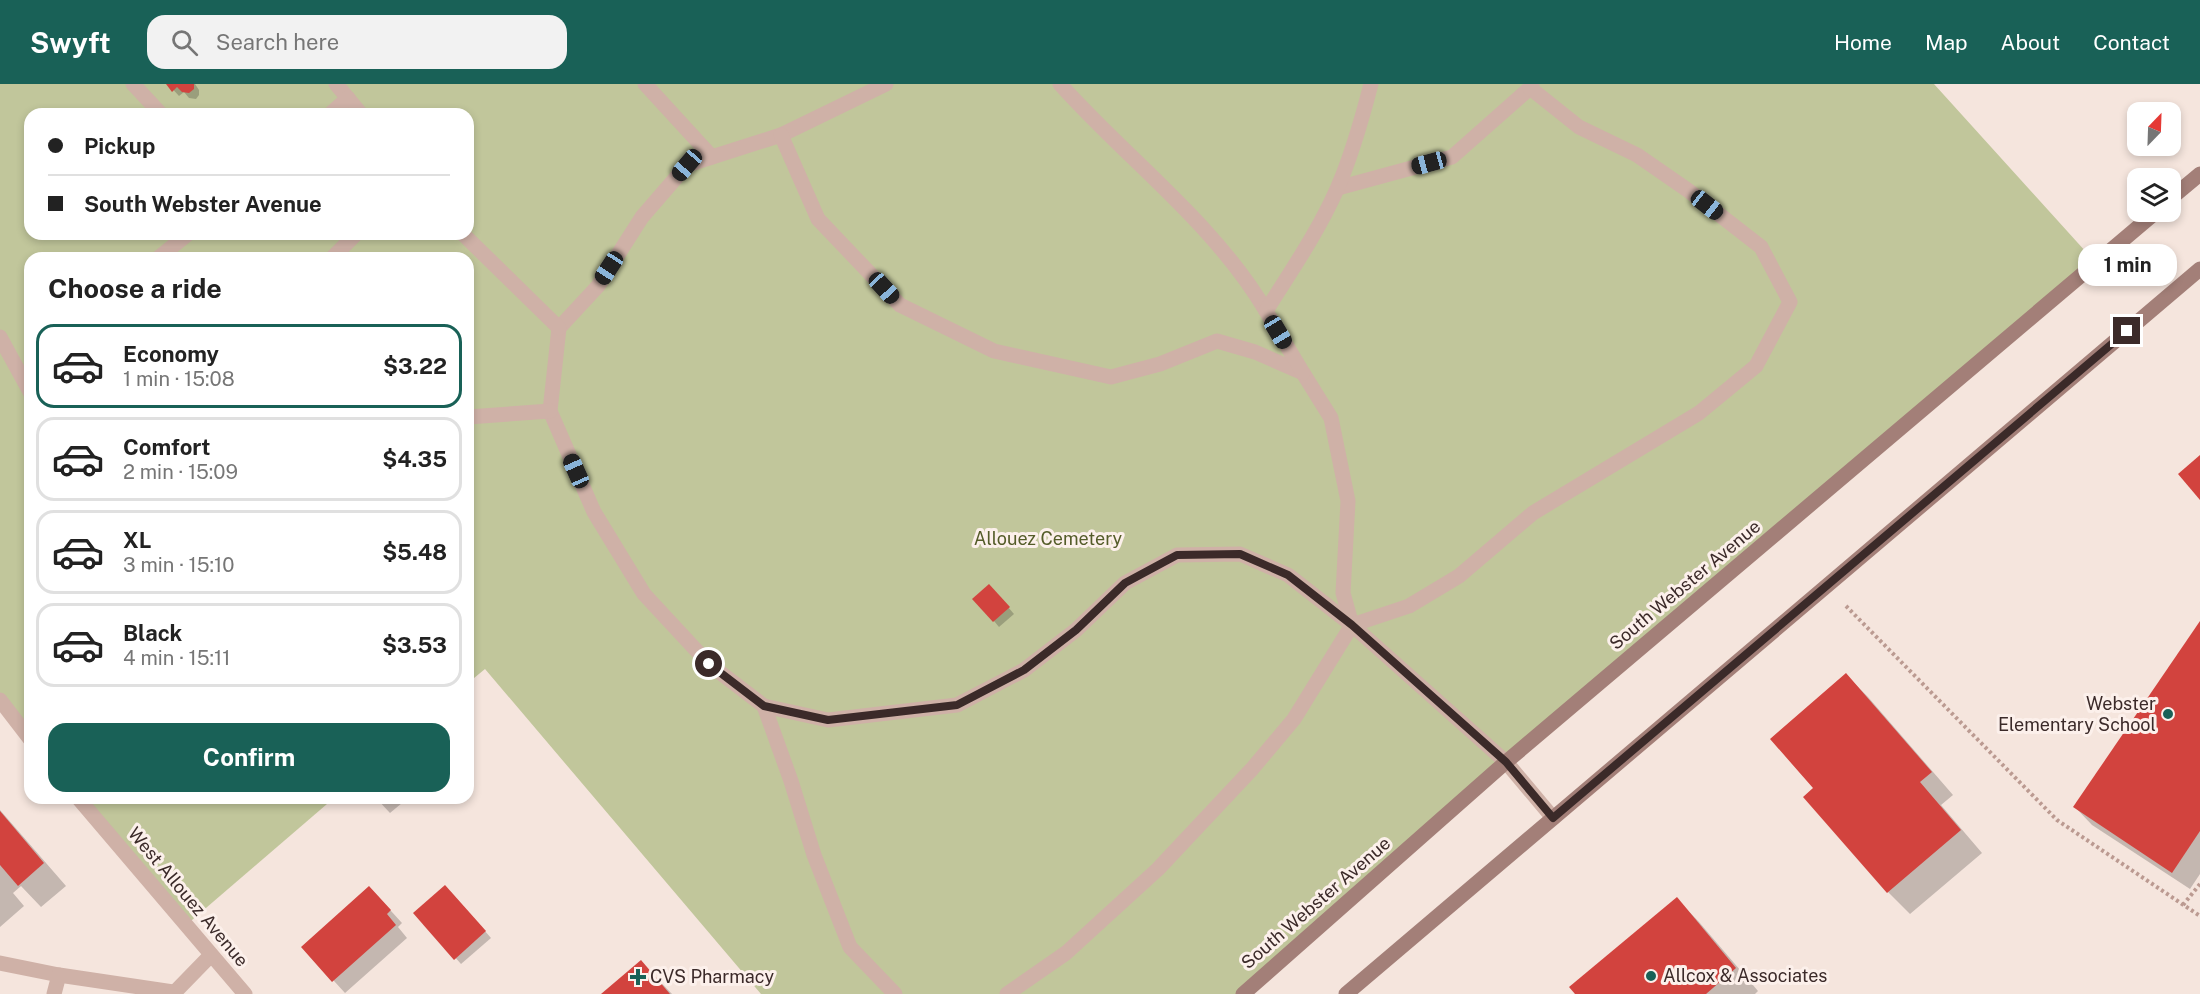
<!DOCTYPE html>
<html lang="en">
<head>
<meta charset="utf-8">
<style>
  :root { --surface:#fff; --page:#f2f2f2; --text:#222; --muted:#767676; --line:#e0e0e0; --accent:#196157 }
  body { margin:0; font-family:"Public Sans",sans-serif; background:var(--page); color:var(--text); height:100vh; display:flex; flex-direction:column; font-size:22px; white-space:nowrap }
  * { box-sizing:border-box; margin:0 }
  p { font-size:20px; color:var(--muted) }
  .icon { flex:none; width:33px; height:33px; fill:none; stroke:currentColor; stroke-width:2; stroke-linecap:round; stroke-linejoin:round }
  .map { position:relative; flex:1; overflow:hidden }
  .side { position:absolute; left:24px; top:168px; width:450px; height:552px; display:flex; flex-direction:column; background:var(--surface); border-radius:18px; box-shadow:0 3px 9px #0003 }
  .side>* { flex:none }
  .banner { position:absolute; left:24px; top:24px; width:450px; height:132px; border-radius:18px; box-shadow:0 3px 9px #0003; display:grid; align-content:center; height:132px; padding:0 24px; background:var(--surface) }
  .needle { width:39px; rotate:23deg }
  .fabs { position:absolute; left:2127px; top:18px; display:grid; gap:12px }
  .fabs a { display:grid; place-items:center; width:54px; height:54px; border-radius:12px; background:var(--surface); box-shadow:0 3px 9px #0003; font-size:30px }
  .end { position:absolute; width:27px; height:27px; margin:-14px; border:8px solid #3b2a29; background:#fff; box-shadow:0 0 0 3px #fff }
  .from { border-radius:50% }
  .bubble { position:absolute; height:42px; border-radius:18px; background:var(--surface); box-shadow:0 3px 9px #0003; font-size:20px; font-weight:700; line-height:42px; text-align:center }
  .car { position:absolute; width:18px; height:36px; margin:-18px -9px; border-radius:8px; box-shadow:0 0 4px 2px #0007; background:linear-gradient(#222 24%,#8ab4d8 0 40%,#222 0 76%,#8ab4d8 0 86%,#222 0) }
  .banner b { display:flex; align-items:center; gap:21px; height:57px; font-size:22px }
  .banner b+b { border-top:2px solid var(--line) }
  .banner i { width:15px; height:15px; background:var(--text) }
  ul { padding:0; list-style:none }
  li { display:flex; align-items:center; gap:18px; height:84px; margin:0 12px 9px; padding:0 12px; border:3px solid var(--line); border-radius:18px }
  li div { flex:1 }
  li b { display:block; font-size:22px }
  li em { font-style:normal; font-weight:700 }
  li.on { border-color:var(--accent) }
  li>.icon { width:54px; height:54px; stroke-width:1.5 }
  h2 { padding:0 24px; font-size:27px; line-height:72px }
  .cta { display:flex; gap:12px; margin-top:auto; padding:12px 24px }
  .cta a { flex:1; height:69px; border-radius:18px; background:var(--accent); color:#fff; font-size:24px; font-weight:700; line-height:69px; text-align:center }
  header { display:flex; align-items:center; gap:36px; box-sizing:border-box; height:84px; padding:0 30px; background:var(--accent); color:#fff }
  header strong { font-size:28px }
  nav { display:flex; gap:33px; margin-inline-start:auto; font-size:21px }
  .search { width:420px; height:54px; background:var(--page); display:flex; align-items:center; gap:15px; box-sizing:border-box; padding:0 21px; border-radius:18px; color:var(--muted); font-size:22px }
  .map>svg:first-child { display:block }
  .green { fill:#c1c69b; fill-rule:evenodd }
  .shadow { fill:#0003 }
  .building { fill:#d2433e }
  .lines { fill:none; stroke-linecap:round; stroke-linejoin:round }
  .path { stroke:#bb9a91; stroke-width:4; stroke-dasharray:3 3; stroke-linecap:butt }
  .service { stroke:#cfb1a7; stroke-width:15 }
  .minor { stroke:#cfb1a7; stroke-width:15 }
  .tertiary { stroke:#cfb1a7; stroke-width:15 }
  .secondary { stroke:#a37f78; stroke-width:15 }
  .route { stroke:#3b2a29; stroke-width:8 }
  .poi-dot { fill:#196157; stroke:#fcf0eb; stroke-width:2 }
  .labels { text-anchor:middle; stroke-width:6; stroke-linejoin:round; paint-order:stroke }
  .park-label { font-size:18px; fill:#545c29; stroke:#fcf0eb }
  .street-label { font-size:18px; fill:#3b2a29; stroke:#fcf0eb }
  .poi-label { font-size:18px; fill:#3b2a29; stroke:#fcf0eb; text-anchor:start }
</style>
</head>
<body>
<header>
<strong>Swyft</strong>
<div class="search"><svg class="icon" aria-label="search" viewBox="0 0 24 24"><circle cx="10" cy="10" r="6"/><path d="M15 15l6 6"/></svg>Search here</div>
<nav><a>Home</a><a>Map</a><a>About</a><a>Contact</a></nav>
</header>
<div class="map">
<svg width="2200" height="910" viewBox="0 0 2200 910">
  <rect width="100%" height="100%" fill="#f5e5dd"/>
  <g class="green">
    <path d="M0,0h1934l162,179 -853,731h-482l-276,-325 -17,14v-425h-438v481l-30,-39zM30,30h438v120h-438z"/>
    <path d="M78,714h256l-149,128z"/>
  </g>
  <g class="shadow">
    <path d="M168,0h27l4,6v5l-3,4 -7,-1 -5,-6 -5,4z"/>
    <path d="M995,508l19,22 -15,13 -5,-6z"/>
    <path d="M2200,540v250l-10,15 -98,-64 -17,-18z"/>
    <path d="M1846,591l22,22 85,98 -12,10 41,48 -72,61 -22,-22 -73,-104z"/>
    <path d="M376,714h32l-18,15z"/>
    <path d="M0,726l66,76 -25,21 -20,-21 -8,7 11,13 -24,21z"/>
    <path d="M451,808l40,46 -30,26 -45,-51z"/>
    <path d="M1677,815l22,23 59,69 -3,3h-178z"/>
    <path d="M381,816l21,23 -4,4 9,11 -62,55 -42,-46z"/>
    <path d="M641,878l31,32h-69z"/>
  </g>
  <g class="building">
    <path d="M166,0h28v5l-5,4 -7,-1 -5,-5 -5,5z"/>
    <path d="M2200,371v45l-22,-26z"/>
    <path d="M989,500l21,23 -17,15 -21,-23z"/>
    <path d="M2200,537v210l-28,42 -99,-66z"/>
    <path d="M1846,589l86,99 -12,10 41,48 -74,63 -84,-96 10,-9 -43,-49z"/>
    <path d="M0,727l44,52 -26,23 -18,-21z"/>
    <path d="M445,801l41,46 -32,29 -41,-47z"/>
    <path d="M369,802l22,24 -4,4 9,11 -64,57 -31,-35z"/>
    <path d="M1677,813l59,71 -30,26h-131l-6,-7z"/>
    <path d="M641,876l29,34h-69z"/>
  </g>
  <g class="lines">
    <g class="path">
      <path d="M1846,522l211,214 143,96"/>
      <path d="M2183,821l17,-21"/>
    </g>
    <g class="service">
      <path d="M133,0l28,30"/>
      <path d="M336,0l25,30"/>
      <path d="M645,0l67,73"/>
      <path d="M886,0l-105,51 -94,30 -45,52 -44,69 -39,42 -9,83 44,101 50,82 65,70 55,42 64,14 129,-15 67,-35 52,-40 49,-47 52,-28 63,-1 48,21 64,50"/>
      <path d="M1060,0c68,76 154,139 206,227"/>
      <path d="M330,30l18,-16"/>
      <path d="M781,51l37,84 82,86 94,46 117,26 49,-13 57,-23 38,11 48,21 28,45 17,83 -5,92 9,32 154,137 47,56"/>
      <path d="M1338,104l114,-31 78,-69"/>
      <path d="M463,150l96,94"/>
      <path d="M158,174l30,-24"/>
      <path d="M332,174l24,-24"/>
      <path d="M0,253l30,55"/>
      <path d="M1303,289l-37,-62c25,-40 52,-79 71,-122 15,-34 25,-70 34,-105"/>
      <path d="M468,333l82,-6"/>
      <path d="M764,622l27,75 23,74 36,92 45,47"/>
      <path d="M0,879l59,12"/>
      <path d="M1007,910l59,-41 92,-84 94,-100 42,-50 58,-94 57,-19 50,-30 74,-63 166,-100 57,-47 34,-64 -29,-55 -72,-56 -52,-36 -58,-28 -49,-39 2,-4"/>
    </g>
    <g class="minor">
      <path d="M54,910l5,-19 114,17"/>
      <path d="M173,910l38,-39"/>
    </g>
    <g class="tertiary">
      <path d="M0,616l30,39"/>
      <path d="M78,714l167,196"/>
    </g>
    <g class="secondary">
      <path d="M2170,115l30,-25"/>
      <path d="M1243,910l263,-232 650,-550"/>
      <path d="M1346,910l854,-725"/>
    </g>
  </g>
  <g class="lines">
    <path class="route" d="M709,580l55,42 64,14 129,-15 67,-35 52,-40 49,-47 52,-28 63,-1 48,21 64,50 154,137 47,56 574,-487"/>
  </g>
  <g class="poi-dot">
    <circle cx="2168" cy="630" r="6"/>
    <circle cx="1651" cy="892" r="6"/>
    <path d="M635 884h6v6h6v6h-6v6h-6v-6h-6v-6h6z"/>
  </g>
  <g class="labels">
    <g class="park-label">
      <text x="1048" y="461">Allouez Cemetery</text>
    </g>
    <g class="street-label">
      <text transform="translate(1685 501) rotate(-40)" y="6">South Webster Avenue</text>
      <text transform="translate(188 813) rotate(50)" y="6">West Allouez Avenue</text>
      <text transform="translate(1316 819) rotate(-41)" y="6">South Webster Avenue</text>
    </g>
    <g class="poi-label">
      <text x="2156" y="626" text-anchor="end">Webster<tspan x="2156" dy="21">Elementary School</tspan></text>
      <text x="1663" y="898">Allcox &amp; Associates</text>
      <text x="650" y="899">CVS Pharmacy</text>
    </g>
  </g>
</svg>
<div class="fabs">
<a><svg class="needle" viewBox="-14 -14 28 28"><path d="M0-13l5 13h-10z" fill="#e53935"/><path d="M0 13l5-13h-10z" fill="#767676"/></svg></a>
<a><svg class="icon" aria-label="layers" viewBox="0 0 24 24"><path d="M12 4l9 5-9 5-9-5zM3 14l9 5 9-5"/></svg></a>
</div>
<i class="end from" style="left:709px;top:580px"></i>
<i class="end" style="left:2127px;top:247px"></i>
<div class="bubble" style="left:2078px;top:160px;width:99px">1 min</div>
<i class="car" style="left:1429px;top:79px;rotate:255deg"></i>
<i class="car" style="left:687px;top:81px;rotate:221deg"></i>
<i class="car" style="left:1707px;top:121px;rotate:128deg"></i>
<i class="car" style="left:609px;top:184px;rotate:213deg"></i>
<i class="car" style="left:884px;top:204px;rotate:137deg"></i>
<i class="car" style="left:1278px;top:248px;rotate:149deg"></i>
<i class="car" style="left:576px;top:387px;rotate:336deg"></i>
<div class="banner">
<b><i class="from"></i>Pickup</b>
<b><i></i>South Webster Avenue</b>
</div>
<section class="side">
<h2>Choose a ride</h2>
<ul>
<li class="on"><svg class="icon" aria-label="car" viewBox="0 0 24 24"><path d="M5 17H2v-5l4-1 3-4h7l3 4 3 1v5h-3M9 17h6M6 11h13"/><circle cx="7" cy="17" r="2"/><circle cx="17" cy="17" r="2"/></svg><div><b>Economy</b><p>1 min · 15:08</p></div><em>$3.22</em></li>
<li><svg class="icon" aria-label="car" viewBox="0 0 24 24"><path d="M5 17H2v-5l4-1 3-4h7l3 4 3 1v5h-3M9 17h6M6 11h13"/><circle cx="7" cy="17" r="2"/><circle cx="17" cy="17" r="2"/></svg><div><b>Comfort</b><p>2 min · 15:09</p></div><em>$4.35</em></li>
<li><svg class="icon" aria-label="car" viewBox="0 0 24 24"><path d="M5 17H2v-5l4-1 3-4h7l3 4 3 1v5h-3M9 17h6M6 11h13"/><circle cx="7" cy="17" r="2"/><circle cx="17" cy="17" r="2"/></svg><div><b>XL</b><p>3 min · 15:10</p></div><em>$5.48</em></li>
<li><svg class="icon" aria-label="car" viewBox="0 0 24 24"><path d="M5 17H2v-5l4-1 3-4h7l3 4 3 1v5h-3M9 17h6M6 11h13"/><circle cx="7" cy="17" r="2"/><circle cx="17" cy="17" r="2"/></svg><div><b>Black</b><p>4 min · 15:11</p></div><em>$3.53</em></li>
</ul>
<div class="cta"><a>Confirm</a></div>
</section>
</div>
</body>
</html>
